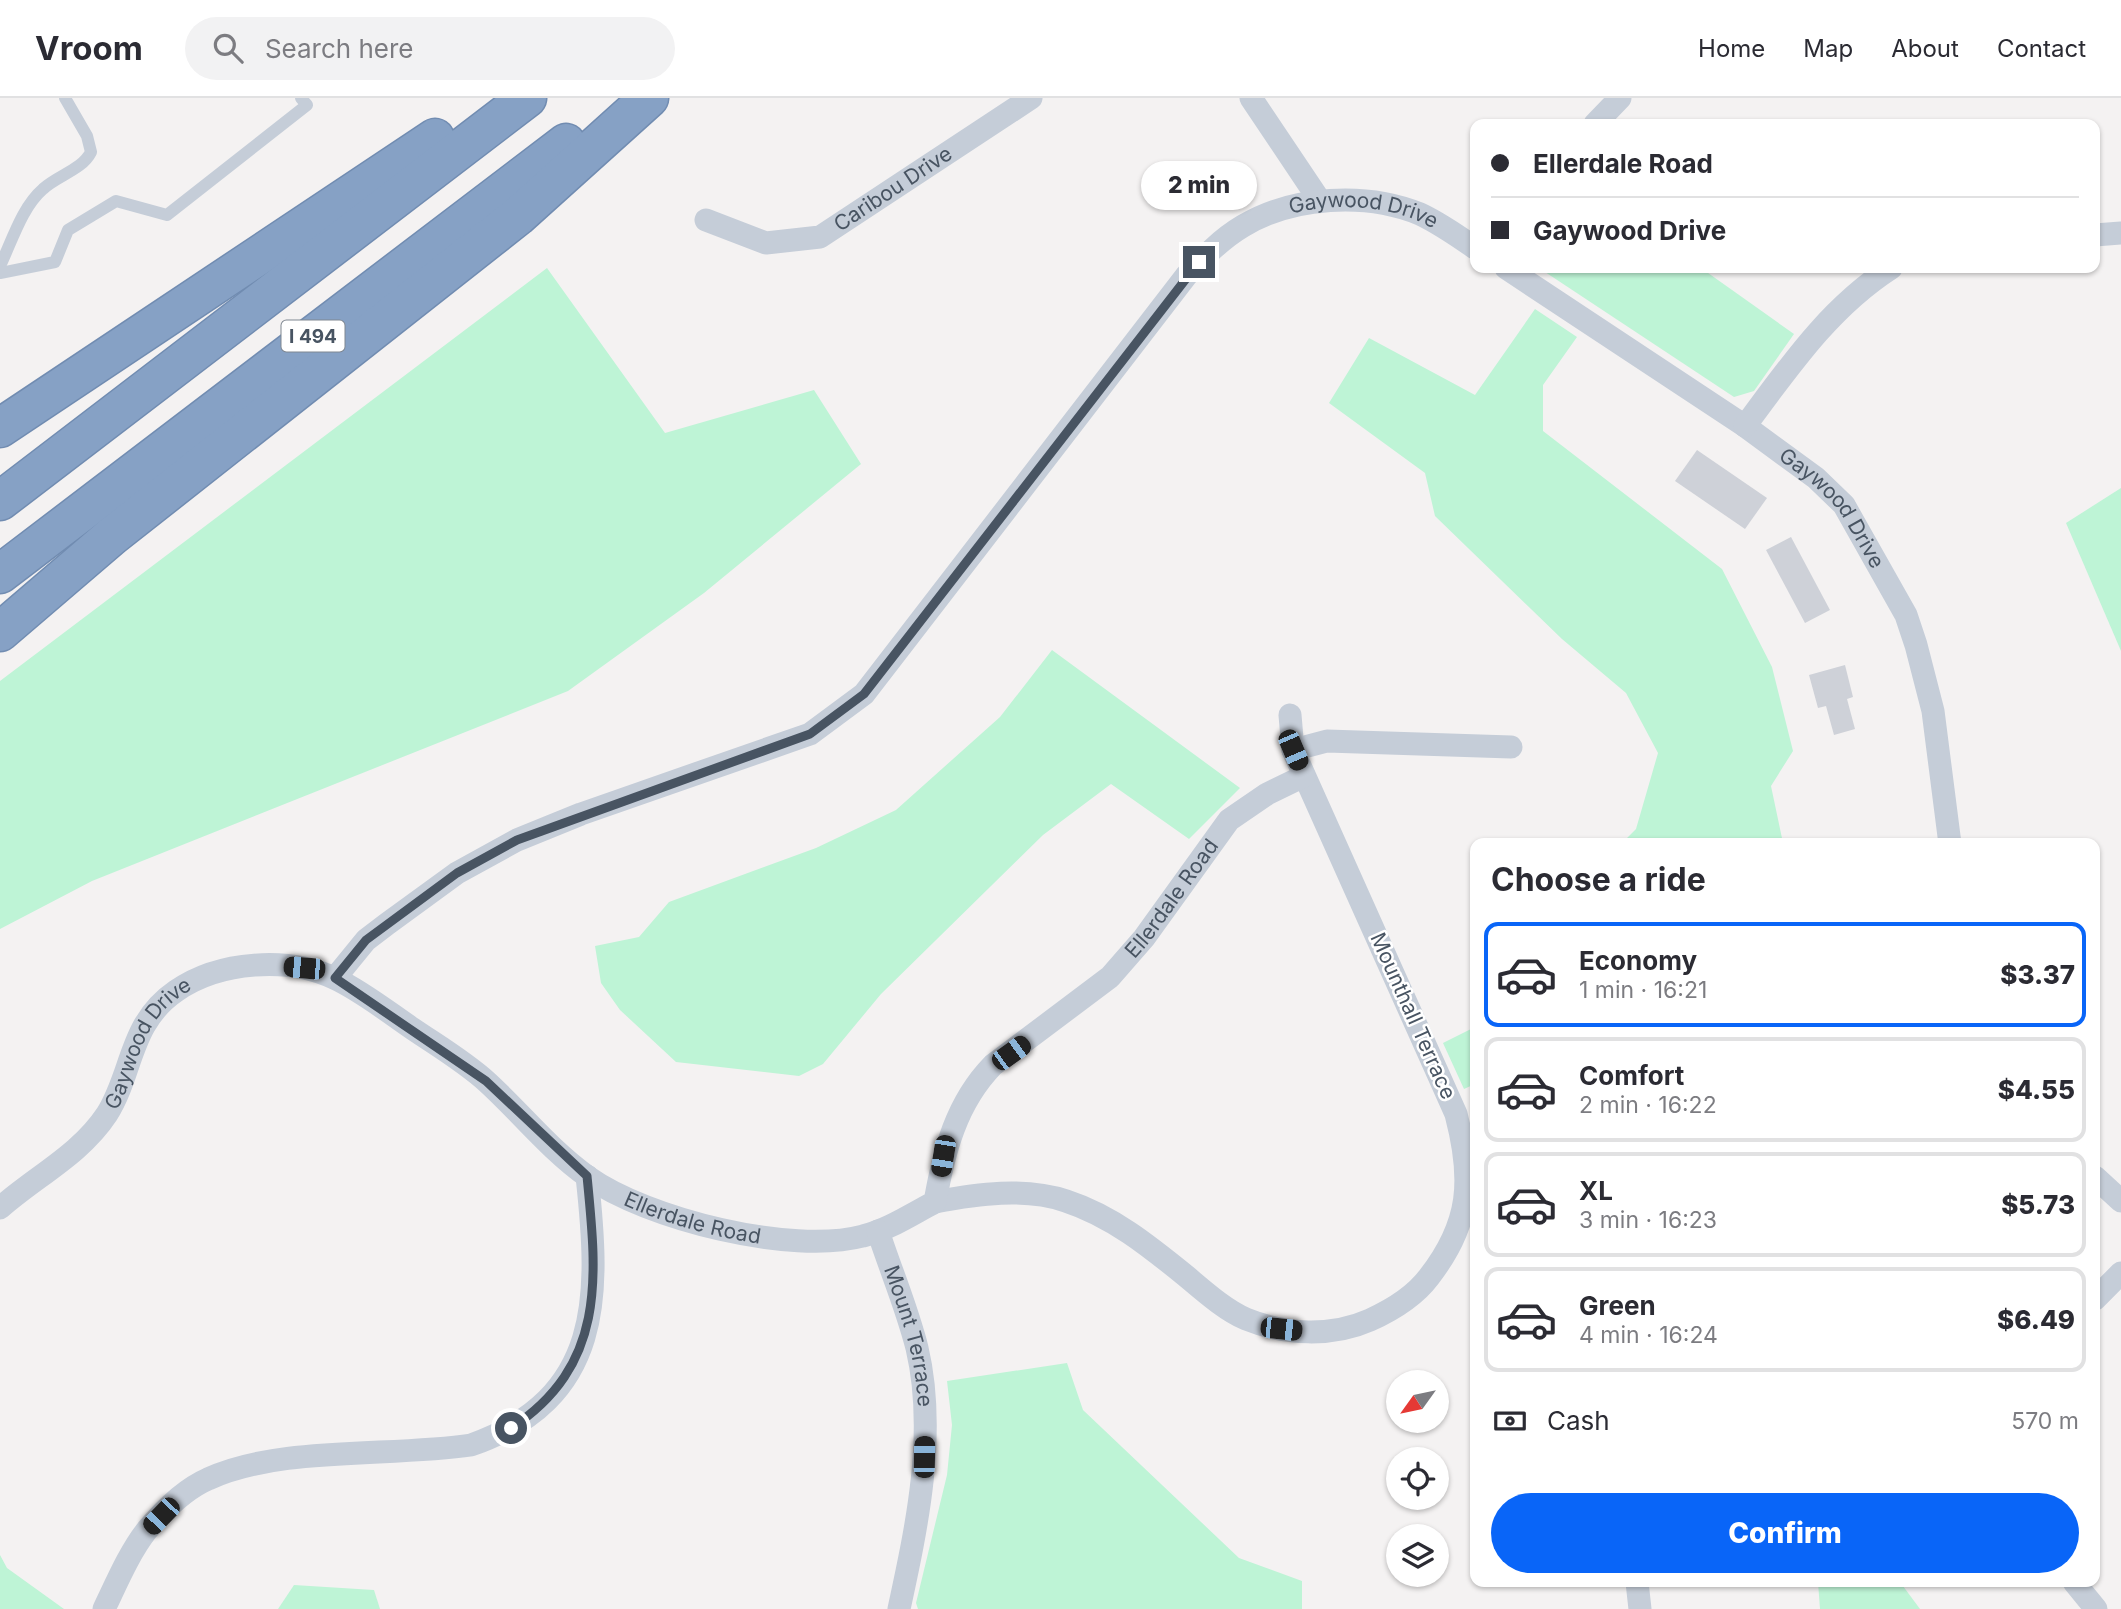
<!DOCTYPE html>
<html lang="en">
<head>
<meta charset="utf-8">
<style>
  :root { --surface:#fff; --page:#f2f2f3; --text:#2b2b33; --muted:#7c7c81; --line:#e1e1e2; --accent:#0965f8 }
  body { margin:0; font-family:Inter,sans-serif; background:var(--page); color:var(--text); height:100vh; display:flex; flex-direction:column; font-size:26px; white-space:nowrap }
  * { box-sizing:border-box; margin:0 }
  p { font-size:23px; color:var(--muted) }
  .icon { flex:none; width:38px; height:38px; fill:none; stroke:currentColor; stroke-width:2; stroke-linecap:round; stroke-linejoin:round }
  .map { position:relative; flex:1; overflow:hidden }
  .panel { position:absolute; left:1470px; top:740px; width:630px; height:749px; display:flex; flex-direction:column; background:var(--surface); border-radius:14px; box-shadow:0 2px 5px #0004 }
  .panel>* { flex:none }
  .guide { position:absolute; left:1470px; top:21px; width:630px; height:154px; border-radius:14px; box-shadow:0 2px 5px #0004; display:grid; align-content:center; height:154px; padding:0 21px; background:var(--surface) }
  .needle { width:46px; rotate:237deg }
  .fabs { position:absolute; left:1386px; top:1272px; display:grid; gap:14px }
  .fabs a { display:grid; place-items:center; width:63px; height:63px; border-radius:50%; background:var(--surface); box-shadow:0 2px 5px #0004; font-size:35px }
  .end { position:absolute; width:32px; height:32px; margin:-16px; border:9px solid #485462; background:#fff; box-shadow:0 0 0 4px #fff }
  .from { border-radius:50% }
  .bubble { position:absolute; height:49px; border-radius:24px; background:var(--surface); box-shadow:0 2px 5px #0004; font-size:23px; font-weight:800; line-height:49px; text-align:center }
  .car { position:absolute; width:21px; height:42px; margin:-21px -10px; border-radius:9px; box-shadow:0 0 5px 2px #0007; background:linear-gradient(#222 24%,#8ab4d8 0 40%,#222 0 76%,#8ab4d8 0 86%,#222 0) }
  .guide b { display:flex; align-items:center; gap:24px; height:66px; font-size:26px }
  .guide b+b { border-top:2px solid var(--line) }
  .guide i { width:18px; height:18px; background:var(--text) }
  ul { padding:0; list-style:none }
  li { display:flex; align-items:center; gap:21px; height:105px; margin:0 14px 10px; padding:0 7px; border:4px solid var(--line); border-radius:14px }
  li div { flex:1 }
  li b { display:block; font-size:26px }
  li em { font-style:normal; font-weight:800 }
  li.on { border-color:var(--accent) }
  li>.icon { width:63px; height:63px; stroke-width:1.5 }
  h2 { padding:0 21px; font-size:32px; line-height:84px }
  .pay { display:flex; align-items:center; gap:18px; height:77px; padding:0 21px; font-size:26px }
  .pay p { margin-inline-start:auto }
  .cta { display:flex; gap:14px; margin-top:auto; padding:14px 21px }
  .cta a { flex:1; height:80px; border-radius:42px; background:var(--accent); color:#fff; font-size:28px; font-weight:800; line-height:80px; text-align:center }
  header { display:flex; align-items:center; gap:42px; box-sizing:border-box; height:98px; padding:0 35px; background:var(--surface); border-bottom:2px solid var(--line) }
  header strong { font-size:33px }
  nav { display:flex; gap:38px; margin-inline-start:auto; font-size:24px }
  .search { width:490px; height:63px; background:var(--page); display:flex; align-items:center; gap:18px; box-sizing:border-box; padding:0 24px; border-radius:38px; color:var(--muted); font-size:26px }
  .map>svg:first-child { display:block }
  .green { fill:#bef4d6 }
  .building { fill:#ced1d8 }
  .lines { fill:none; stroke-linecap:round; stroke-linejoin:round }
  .motorway-casing { stroke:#718cb1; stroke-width:41 }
  .service { stroke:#c5cdd8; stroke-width:12 }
  .minor { stroke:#c5cdd8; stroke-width:23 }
  .motorway { stroke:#86a1c5; stroke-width:38 }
  .route { stroke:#485462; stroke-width:9 }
  .labels { text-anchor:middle; stroke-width:5; stroke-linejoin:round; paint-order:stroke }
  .shield { fill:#fff; stroke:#7f8791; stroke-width:2 }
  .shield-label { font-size:19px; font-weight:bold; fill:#485462 }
  .street-label { font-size:21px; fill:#485462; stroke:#fff }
</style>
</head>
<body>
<header>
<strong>Vroom</strong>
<div class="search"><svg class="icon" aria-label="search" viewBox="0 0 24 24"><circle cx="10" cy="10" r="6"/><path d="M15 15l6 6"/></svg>Search here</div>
<nav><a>Home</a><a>Map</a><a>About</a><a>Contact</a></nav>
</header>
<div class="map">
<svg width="2121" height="1511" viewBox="0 0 2121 1511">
  <rect width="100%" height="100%" fill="#f4f2f2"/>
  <g class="green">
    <path d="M547,170l118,165 149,-43 47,74 -157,129 -136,98 -476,190 -92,48v-248z"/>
    <path d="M1539,170h162l93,66 -40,57 -20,6z"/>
    <path d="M1535,211l42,28 -34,48v46l179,138 50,98 21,84 -22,35 12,57h-161l14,-14 22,-76 -32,-60 -64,-54 -127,-123 -10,-43 -96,-70 40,-65 106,57z"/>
    <path d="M2121,390v163l-55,-128z"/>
    <path d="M1052,552l188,138 -51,51 -78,-55 -68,51 -162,159 -58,70 -24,12 -123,-14 -56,-52 -19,-27 -6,-37 44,-9 30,-35 147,-54 80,-38 104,-93z"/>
    <path d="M1475,929v57l-11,5 -21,-46z"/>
    <path d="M1067,1265l16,47 156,148 63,23v28h-384l-2,-6 31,-128 5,-50 -5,-44z"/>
    <path d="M0,1457l7,13 57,41h-64z"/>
    <path d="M1818,1484h82l20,27h-100z"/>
    <path d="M294,1487l80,5 6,19h-102z"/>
  </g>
  <g class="building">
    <path d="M1697,352l70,48 -22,31 -70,-48z"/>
    <path d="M1791,439l39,73 -25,13 -39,-73z"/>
    <path d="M1845,567l8,32 -6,2 8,30 -21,6 -8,-29 -8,2 -9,-33z"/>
  </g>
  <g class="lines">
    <defs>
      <g id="motorway">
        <path d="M0,330l435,-290"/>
        <path d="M0,403l527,-403"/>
        <path d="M0,476l566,-431"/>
        <path d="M0,534l112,-96 406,-320 131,-118"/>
      </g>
    </defs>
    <use href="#motorway" class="motorway-casing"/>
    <g class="service">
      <path d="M0,168c12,-25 22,-59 43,-77 15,-14 39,-19 48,-37l-4,-16 -22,-38"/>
      <path d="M0,175l55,-11 13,-32 48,-29 51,14 140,-110 -6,-7"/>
    </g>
    <g class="minor">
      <path d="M1251,0l69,103"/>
      <path d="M1595,26l25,-26"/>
      <path id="s1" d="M706,122l60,23 54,-6 211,-139"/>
      <path d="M2095,137l26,-2"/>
      <path id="s2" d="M1506,170l239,158 71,52 28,27 62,110 10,30 17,66 17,133"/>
      <path d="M1745,328c44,-59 84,-118 146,-158"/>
      <path d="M1293,652l34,-9 184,6"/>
      <path id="s3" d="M335,880l31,-38 21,-16 70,-51 60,-33 64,-26 229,-80 54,-40 322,-418c18,-19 35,-37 57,-50 50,-30 123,-34 177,-12 19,9 38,22 55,34"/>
      <path d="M2095,1079l26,24"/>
      <path d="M935,1104c42,-8 90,-15 131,-1 46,15 83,45 120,75 18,15 39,34 60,43 39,16 86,18 124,1 22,-10 44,-23 59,-43 42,-54 44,-98 27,-163l-163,-364 -3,-35"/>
      <path id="s4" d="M0,1110c36,-32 80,-53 107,-94 26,-41 22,-91 69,-123 43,-30 113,-35 160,-12 27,13 52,33 77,50 25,17 52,33 74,53 34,31 63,68 101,95 59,42 203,78 275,59 25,-6 49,-22 72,-34 9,-51 21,-99 58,-137l117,-88 34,-39 85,-118 38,-26 37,-18"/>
      <path id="s5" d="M878,1133c13,40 29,77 39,117 20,85 0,178 -18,261"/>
      <path d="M2095,1201l26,-26"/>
      <path d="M1637,1484l3,27"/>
      <path d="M2074,1484l22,27"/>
      <path d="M104,1511c13,-27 25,-56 43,-79 16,-19 38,-41 61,-51 70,-33 184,-22 263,-34 133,-47 129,-149 116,-269"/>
    </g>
    <use href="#motorway" class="motorway"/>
  </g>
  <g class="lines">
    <path class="route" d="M511,1330c96,-63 86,-151 76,-252l-101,-95 -151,-103 31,-38 91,-67 60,-33 293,-106 54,-40 335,-432"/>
  </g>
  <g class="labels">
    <rect class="shield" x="281.5" y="222.5" width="63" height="31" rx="5"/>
    <g class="shield-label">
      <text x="313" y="245">I 494</text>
    </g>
    <g class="street-label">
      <text dy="7" stroke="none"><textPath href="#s1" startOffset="206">Caribou Drive</textPath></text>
      <text dy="7" stroke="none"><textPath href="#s3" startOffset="1339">Gaywood Drive</textPath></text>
      <text dy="7" stroke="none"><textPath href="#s2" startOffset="408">Gaywood Drive</textPath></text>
      <text dy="7" stroke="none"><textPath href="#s4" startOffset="1540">Ellerdale Road</textPath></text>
      <text transform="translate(1413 918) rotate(66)" y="7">Mounthall Terrace</text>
      <text dy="7" stroke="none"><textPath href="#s4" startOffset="226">Gaywood Drive</textPath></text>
      <text dy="7" stroke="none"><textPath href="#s4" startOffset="889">Ellerdale Road</textPath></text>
      <text dy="7" stroke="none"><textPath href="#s5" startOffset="110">Mount Terrace</textPath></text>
    </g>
  </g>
</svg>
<div class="fabs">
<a><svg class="needle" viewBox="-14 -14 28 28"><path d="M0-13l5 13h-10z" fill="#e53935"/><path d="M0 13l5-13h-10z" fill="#7c7c81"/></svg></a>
<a><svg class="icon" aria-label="locate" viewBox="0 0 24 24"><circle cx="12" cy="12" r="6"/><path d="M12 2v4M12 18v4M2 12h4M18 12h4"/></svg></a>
<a><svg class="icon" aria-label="layers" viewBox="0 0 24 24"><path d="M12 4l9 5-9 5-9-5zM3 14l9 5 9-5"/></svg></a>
</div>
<i class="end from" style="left:511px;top:1330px"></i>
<i class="end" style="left:1199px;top:164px"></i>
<div class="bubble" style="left:1141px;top:63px;width:116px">2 min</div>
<i class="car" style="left:1293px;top:652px;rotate:157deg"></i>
<i class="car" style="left:304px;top:870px;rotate:275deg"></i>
<i class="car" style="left:1011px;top:955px;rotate:54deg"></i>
<i class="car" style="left:943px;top:1058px;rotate:189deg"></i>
<i class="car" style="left:1281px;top:1231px;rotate:96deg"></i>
<i class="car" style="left:924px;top:1359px;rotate:1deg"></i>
<i class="car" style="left:161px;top:1418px;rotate:224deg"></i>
<div class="guide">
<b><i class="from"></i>Ellerdale Road</b>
<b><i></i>Gaywood Drive</b>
</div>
<section class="panel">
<h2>Choose a ride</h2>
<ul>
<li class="on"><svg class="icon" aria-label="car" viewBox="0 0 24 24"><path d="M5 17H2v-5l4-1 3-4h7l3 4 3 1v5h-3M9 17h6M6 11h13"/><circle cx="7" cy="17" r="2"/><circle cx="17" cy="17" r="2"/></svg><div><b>Economy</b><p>1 min · 16:21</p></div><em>$3.37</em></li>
<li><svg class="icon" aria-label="car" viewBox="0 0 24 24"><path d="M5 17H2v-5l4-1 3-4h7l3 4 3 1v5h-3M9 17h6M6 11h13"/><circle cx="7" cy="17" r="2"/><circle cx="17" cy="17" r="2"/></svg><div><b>Comfort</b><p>2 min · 16:22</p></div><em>$4.55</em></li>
<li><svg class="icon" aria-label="car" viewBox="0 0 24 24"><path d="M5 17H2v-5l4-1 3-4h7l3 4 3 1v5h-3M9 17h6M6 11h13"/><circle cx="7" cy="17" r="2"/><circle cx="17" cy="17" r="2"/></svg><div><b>XL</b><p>3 min · 16:23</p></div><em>$5.73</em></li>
<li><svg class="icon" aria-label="car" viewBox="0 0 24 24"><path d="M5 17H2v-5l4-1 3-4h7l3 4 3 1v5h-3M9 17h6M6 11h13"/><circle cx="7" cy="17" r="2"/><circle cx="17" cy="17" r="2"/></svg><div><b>Green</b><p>4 min · 16:24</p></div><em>$6.49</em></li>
</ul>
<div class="pay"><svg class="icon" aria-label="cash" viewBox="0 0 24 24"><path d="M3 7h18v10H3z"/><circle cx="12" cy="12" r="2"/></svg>Cash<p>570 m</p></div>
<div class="cta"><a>Confirm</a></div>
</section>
</div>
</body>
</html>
